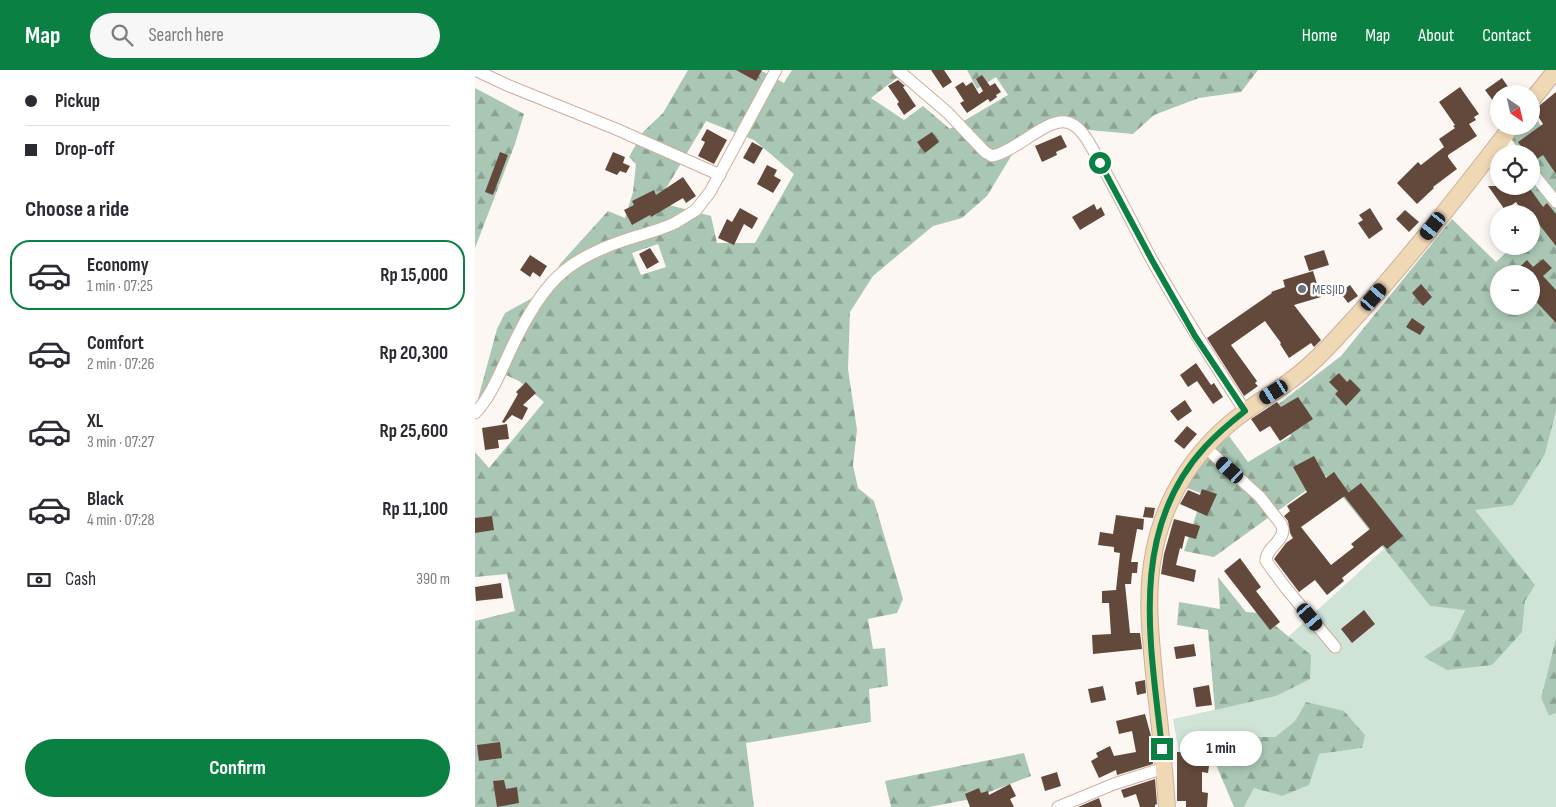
<!DOCTYPE html>
<html lang="en">
<head>
<meta charset="utf-8">
<style>
  :root { --surface:#fff; --page:#f7f7f7; --text:#2b2b33; --muted:#7c7c81; --line:#e1e1e2; --accent:#0b8043 }
  body { margin:0; font-family:"Sofia Sans Condensed",sans-serif; background:var(--page); color:var(--text); height:100vh; display:flex; flex-direction:column; font-size:19px; white-space:nowrap }
  * { box-sizing:border-box; margin:0 }
  p { font-size:16px; color:var(--muted) }
  .icon { flex:none; width:28px; height:28px; fill:none; stroke:currentColor; stroke-width:2; stroke-linecap:round; stroke-linejoin:round }
  .map { position:relative; flex:1; overflow:hidden }
  .details { display:flex; flex-direction:column; background:var(--surface); width:475px }
  .details>* { flex:none }
  .banner { display:grid; align-content:center; height:110px; padding:0 25px; background:var(--surface) }
  .needle { width:32px; rotate:146deg }
  .tools { position:absolute; left:1015px; top:15px; display:grid; gap:10px }
  .tools a { display:grid; place-items:center; width:50px; height:50px; border-radius:50%; background:var(--surface); box-shadow:0 2px 8px #0003; font-size:25px }
  .end { position:absolute; width:22px; height:22px; margin:-11px; border:6px solid #0b8043; background:#fff; box-shadow:0 0 0 2px #fff }
  .from { border-radius:50% }
  .bubble { position:absolute; height:35px; border-radius:18px; background:var(--surface); box-shadow:0 2px 8px #0003; font-size:16px; font-weight:700; line-height:35px; text-align:center }
  .car { position:absolute; width:15px; height:30px; margin:-15px -8px; border-radius:6px; box-shadow:0 0 4px 1px #0007; background:linear-gradient(#222 24%,#8ab4d8 0 40%,#222 0 76%,#8ab4d8 0 86%,#222 0) }
  .banner b { display:flex; align-items:center; gap:18px; height:48px; font-size:19px }
  .banner b+b { border-top:1px solid var(--line) }
  .banner i { width:12px; height:12px; background:var(--text) }
  ul { padding:0; list-style:none }
  li { display:flex; align-items:center; gap:15px; height:70px; margin:0 10px 8px; padding:0 15px; border:2px solid transparent; border-radius:20px }
  li div { flex:1 }
  li b { display:block; font-size:19px }
  li em { font-style:normal; font-weight:700 }
  li.active { border-color:var(--accent) }
  li>.icon { width:45px; height:45px; stroke-width:1.5 }
  h2 { padding:0 25px; font-size:22px; line-height:60px }
  .pay { display:flex; align-items:center; gap:12px; height:55px; padding:0 25px; font-size:19px }
  .pay p { margin-inline-start:auto }
  .action { display:flex; gap:10px; margin-top:auto; padding:10px 25px }
  .action a { flex:1; height:58px; border-radius:30px; background:var(--accent); color:#fff; font-size:20px; font-weight:700; line-height:58px; text-align:center }
  header { display:flex; align-items:center; gap:30px; box-sizing:border-box; height:70px; padding:0 25px; background:var(--accent); color:#fff }
  header strong { font-size:24px }
  nav { display:flex; gap:28px; margin-inline-start:auto; font-size:18px }
  .search { width:350px; height:45px; background:var(--page); display:flex; align-items:center; gap:12px; box-sizing:border-box; padding:0 18px; border-radius:28px; color:var(--muted); font-size:19px }
  main { display:flex; flex:1; min-height:0 }
  .map>svg:first-child { display:block }
  .green { fill:#cfe3d6 }
  .forest { fill:url(#forest-firs); fill-rule:evenodd }
  .building { fill:#63493b }
  .lines { fill:none; stroke-linecap:round; stroke-linejoin:round }
  .street-casing { stroke:#cdaf9f; stroke-width:13 }
  .secondary-casing { stroke:#cdaf9f; stroke-width:18 }
  .street { stroke:#fff; stroke-width:11 }
  .secondary { stroke:#efd8b4; stroke-width:16 }
  .route { stroke:#0b8043; stroke-width:6 }
  .worship-dot { fill:#6b7280; stroke:#fff; stroke-width:2 }
  .labels { text-anchor:middle; stroke-width:5; stroke-linejoin:round; paint-order:stroke }
  .worship-label { font-size:14px; fill:#5b616d; stroke:#fff; text-anchor:start }
</style>
</head>
<body>
<header>
<strong>Map</strong>
<div class="search"><svg class="icon" aria-label="search" viewBox="0 0 24 24"><circle cx="10" cy="10" r="6"/><path d="M15 15l6 6"/></svg>Search here</div>
<nav><a>Home</a><a>Map</a><a>About</a><a>Contact</a></nav>
</header>
<main>
<section class="details">
<div class="banner">
<b><i class="from"></i>Pickup</b>
<b><i></i>Drop-off</b>
</div>
<h2>Choose a ride</h2>
<ul>
<li class="active"><svg class="icon" aria-label="car" viewBox="0 0 24 24"><path d="M5 17H2v-5l4-1 3-4h7l3 4 3 1v5h-3M9 17h6M6 11h13"/><circle cx="7" cy="17" r="2"/><circle cx="17" cy="17" r="2"/></svg><div><b>Economy</b><p>1 min · 07:25</p></div><em>Rp 15,000</em></li>
<li><svg class="icon" aria-label="car" viewBox="0 0 24 24"><path d="M5 17H2v-5l4-1 3-4h7l3 4 3 1v5h-3M9 17h6M6 11h13"/><circle cx="7" cy="17" r="2"/><circle cx="17" cy="17" r="2"/></svg><div><b>Comfort</b><p>2 min · 07:26</p></div><em>Rp 20,300</em></li>
<li><svg class="icon" aria-label="car" viewBox="0 0 24 24"><path d="M5 17H2v-5l4-1 3-4h7l3 4 3 1v5h-3M9 17h6M6 11h13"/><circle cx="7" cy="17" r="2"/><circle cx="17" cy="17" r="2"/></svg><div><b>XL</b><p>3 min · 07:27</p></div><em>Rp 25,600</em></li>
<li><svg class="icon" aria-label="car" viewBox="0 0 24 24"><path d="M5 17H2v-5l4-1 3-4h7l3 4 3 1v5h-3M9 17h6M6 11h13"/><circle cx="7" cy="17" r="2"/><circle cx="17" cy="17" r="2"/></svg><div><b>Black</b><p>4 min · 07:28</p></div><em>Rp 11,100</em></li>
</ul>
<div class="pay"><svg class="icon" aria-label="cash" viewBox="0 0 24 24"><path d="M3 7h18v10H3z"/><circle cx="12" cy="12" r="2"/></svg>Cash<p>390 m</p></div>
<div class="action"><a>Confirm</a></div>
</section>
<div class="map">
<svg width="1081" height="737" viewBox="0 0 1081 737">
  <defs>
    <pattern id="forest-firs" width="22" height="20" patternUnits="userSpaceOnUse" patternTransform="scale(1.25)"><rect width="22" height="20" fill="#a9c7b4"/><path d="M5 1l3.5 6h-7zM16 11l3.5 6h-7z" fill="#8ba293"/></pattern>
  </defs>
  <rect width="100%" height="100%" fill="#fdf7f3"/>
  <path class="green" d="M1081,341v227l-15,60 8,18 7,-3v94h-312l10,-19 28,8 37,-42 43,-6 -56,-46 -11,19 -20,16h-49l-17,11 -30,5 -6,-34 103,-23 35,-41 -23,-18 96,-88 46,57 35,3 -14,30 -26,18 97,-25 3,-31 9,-16 -60,-76 71,-55z"/>
  <g class="forest">
    <path d="M213,0h72l24,13 8,-13h115l-36,28 33,22 19,-14 27,23 58,-34 -12,-18 -19,12 -10,-19h291l-17,22 -42,6 -45,17 -21,19 -44,-4 -27,-8 -40,16 -35,58 -25,22 -29,8 -60,50 -23,36 -2,57 9,61 -4,35 5,23 16,13 29,98 -6,14 -29,6 5,30 12,-1 3,38 -19,3 2,33 -125,21 8,64h-279v-186l40,-10 -8,-37 -32,3v-125l14,16 55,-66 -25,-21 -13,-6 -13,25 -18,10 22,-81 8,-16 42,-23 13,-26 48,-53 17,7 8,-26 3,-28 -7,-7 14,-25 20,-19zM231,51l48,19 40,34 -39,69h-38l-6,-27 -53,-14zM183,174l8,23 -25,8 -9,-22z"/>
    <path d="M0,18l49,26 -9,30 -40,104z"/>
    <path d="M1057,43l24,34v264l-11,43 -32,51 -38,5 60,75 -10,16 -3,31 -30,33 -45,5 -23,-13 27,-18 14,-29 -35,-4 -104,-130 -112,81 -30,-6 19,-57 -19,-7 20,-29 25,-22 19,26 43,-26 -15,-30 65,-50 111,-137 44,43 17,-16h18v-17l9,-8 -33,-35h24v-32h-31l22,-28h9zM1024,204h32v32h-32z"/>
    <path d="M1024,85v23l-10,-11z"/>
    <path d="M743,507l28,35 14,1 51,42 -1,24 -34,17 -61,14 -7,-80 -31,-5 2,-23 41,7z"/>
    <path d="M1081,568v75l-7,3 -8,-18z"/>
    <path d="M831,632l38,9 21,24 -3,13 -43,6 -10,31 -27,11 -28,-8 -10,19h-10l-25,-59 17,-11h49l20,-16z"/>
    <path d="M549,683l7,23 -60,23 -42,8h-38l-6,-26z"/>
  </g>
  <g class="building">
    <path d="M261,0h26l-6,11z"/>
    <path d="M456,0h13l8,12 -9,6z"/>
    <path d="M507,5l8,11 5,-3 6,9 -5,3 1,2 -7,5 -2,-3 -21,14 -7,-10 4,-2 -9,-14 8,-5 3,4 6,-4 7,12 4,-3 -7,-12z"/>
    <path d="M1027,8l11,16h-14v15l-14,-19z"/>
    <path d="M423,10l7,6 -2,1 13,19 -12,9 -7,-11 2,-2 -11,-16z"/>
    <path d="M985,17l19,27 -5,3 2,3 -7,4 8,12 -29,19v2l9,12 -24,18 1,1 -17,16 -20,-21 21,-21 3,3 23,-18 -5,-8 16,-11 -2,-2 2,-1 -16,-23z"/>
    <path d="M1081,22v82l-13,-19 -12,8v-9h-5l-8,-12 25,-18 -9,-14z"/>
    <path d="M232,59l20,11 -13,24 -16,-8 7,-14 -4,-2z"/>
    <path d="M457,62l7,10 -14,11 -8,-11z"/>
    <path d="M586,65l6,12 -11,5 1,3 -15,7 -7,-16z"/>
    <path d="M277,72l11,6 -9,16 -11,-6z"/>
    <path d="M25,82l8,3 -15,40 -8,-3z"/>
    <path d="M138,82l12,5 -2,6 7,3 -4,7 -6,-2 -3,4 -12,-5z"/>
    <path d="M292,95l10,5 -3,6 7,4 -8,13 -16,-9z"/>
    <path d="M208,107l13,19 -10,7 -3,-5 -32,19 -1,-2 -18,10 -8,-15 10,-5 -2,-4 22,-11 2,5z"/>
    <path d="M1013,116h40l15,21 4,-4 9,11v32l-25,-32h-7l-8,-12 -11,8z"/>
    <path d="M619,134l3,6 4,-3 4,8 -25,15 -8,-13z"/>
    <path d="M265,138l18,10 -6,11 -8,-5 -10,21 -16,-7 9,-19 5,3z"/>
    <path d="M895,138l13,21 -14,10 -11,-16 5,-3 -4,-5z"/>
    <path d="M930,140l14,12 -10,10 -13,-13z"/>
    <path d="M175,178l9,14 -12,7 -8,-15z"/>
    <path d="M849,180l5,15 -20,6 -5,-15z"/>
    <path d="M55,185l17,11 -7,11 -7,-5 -3,5 -10,-7z"/>
    <path d="M1068,189l9,9 -9,8 13,14v33l-25,-27v-22h-19l15,-14 6,7z"/>
    <path d="M838,201l8,26 -27,8 27,35 -7,7 -3,-4 -22,15 -9,-14 1,-1 -16,-22 -34,24 26,36 -2,2 3,3 -14,10 -37,-58 65,-45 -1,-1 14,-5 -2,-7z"/>
    <path d="M946,214l11,13 -9,9 -11,-13z"/>
    <path d="M875,215l8,11 -10,7 -8,-11z"/>
    <path d="M937,248l13,9 -5,8 -14,-8z"/>
    <path d="M721,293l15,22 3,-2 9,14 -10,7 -16,-23 -9,6 -8,-12z"/>
    <path d="M864,303l8,9 3,-3 11,11 -15,16 -11,-12 3,-3 -9,-9z"/>
    <path d="M51,312l10,11 -13,12 5,3 -6,12 -10,-5 -8,8 -2,-1 16,-28 -2,-2z"/>
    <path d="M823,327l15,22 -33,22 -10,-15 -10,6 -9,-13 26,-17 4,5z"/>
    <path d="M710,330l7,11 -14,10 -8,-10z"/>
    <path d="M32,354l2,15 -11,1 1,8 -14,2 -3,-22z"/>
    <path d="M712,356l10,8 -13,15 -10,-8z"/>
    <path d="M839,386l12,22 8,-6 15,21 -48,34 30,38 23,-18 -3,-3 19,-15 -26,-33 17,-13 42,53 -16,13 -4,-4 -41,33 2,3 -17,14 -12,-15 -16,12 -25,-33 12,-16 7,-5 -3,-5 -2,-12 -4,-5 6,-5 -3,-5 20,-14 -14,-25z"/>
    <path d="M727,419l15,5 -10,22 -27,-12 8,-14 12,5z"/>
    <path d="M670,437l10,1 -2,10 -10,-1z"/>
    <path d="M641,445l28,4 -1,11 -6,-1 -6,33h7l-1,11h-5l-1,11h-6l5,49h10l2,16 -49,5 -1,-19 19,-1 -2,-31h-7v-12l14,-1 4,-37 -6,-1v-5l-16,-2 2,-13 13,2z"/>
    <path d="M17,446l2,14 -19,3v-15z"/>
    <path d="M699,449l26,7 -4,13 -11,-3 -3,13 -2,-1 -4,17 20,5 -2,12 -33,-8 3,-20z"/>
    <path d="M765,488l21,29 -5,4 24,31 -10,8 -46,-59z"/>
    <path d="M26,513l2,15 -27,3 -1,-14z"/>
    <path d="M889,540l11,14 -23,19 -11,-14z"/>
    <path d="M719,574l2,12 -20,3 -2,-12z"/>
    <path d="M670,610l1,13 -9,2 -2,-13z"/>
    <path d="M734,615l3,20 -16,2 -3,-19z"/>
    <path d="M628,616l3,14 -15,3 -3,-14z"/>
    <path d="M670,644l6,22 2,28 -36,11 -1,-5 -17,8 -8,-17 7,-4 -2,-4 14,-7 4,10 22,-4 -4,-21 -13,3 -3,-13z"/>
    <path d="M25,672l2,16 -23,3 -2,-16z"/>
    <path d="M702,682h16v5l17,2 -2,14 -6,-1v20l6,1 -1,14h-21v-6h-9z"/>
    <path d="M582,702l4,14 -16,5 -4,-14z"/>
    <path d="M680,709l2,25 -2,1v2h-15l-4,-13 -12,4 -3,-8z"/>
    <path d="M29,710l2,9 11,-2 2,16 -22,4 -4,-26z"/>
    <path d="M535,714l6,12 -6,3 4,8h-44l-5,-13 14,-6 2,5 7,-2 1,4z"/>
    <path d="M624,728l3,9h-24z"/>
  </g>
  <g class="lines">
    <defs>
      <g id="street">
        <path d="M0,0l32,15 109,44 104,46"/>
        <path d="M423,0l50,43 37,39 7,4c23,-4 53,-37 74,-34 17,2 29,33 37,46 18,31 33,63 50,94 29,51 60,100 92,149"/>
        <path d="M1028,68l13,16"/>
        <path d="M1056,101l25,31"/>
        <path d="M0,343c19,-19 31,-56 44,-80 28,-55 51,-75 109,-94 16,-5 32,-9 47,-16l21,-13 14,-18 66,-122"/>
        <path d="M730,377l55,50 21,27 2,5c0,14 -17,18 -17,32l19,26 50,60"/>
        <path d="M583,737l56,-23 50,-16"/>
      </g>
      <g id="secondary">
        <path d="M1056,31l25,-31"/>
        <path d="M692,737c-3,-41 -7,-82 -12,-123 -4,-44 -10,-88 -1,-132 11,-57 44,-107 92,-141 13,-10 28,-18 41,-28 20,-14 38,-32 54,-50 61,-65 116,-136 171,-207"/>
      </g>
    </defs>
    <use href="#street" class="street-casing"/>
    <use href="#secondary" class="secondary-casing"/>
    <use href="#street" class="street"/>
    <use href="#secondary" class="secondary"/>
  </g>
  <g class="lines">
    <path class="route" d="M625,93l53,99 42,74 50,75c-14,11 -28,23 -40,36 -78,85 -54,199 -43,302"/>
  </g>
  <circle class="worship-dot" cx="827" cy="219" r="5"/>
  <g class="labels">
    <g class="worship-label">
      <text x="837" y="224">MESJID</text>
    </g>
  </g>
</svg>
<div class="tools">
<a><svg class="needle" viewBox="-14 -14 28 28"><path d="M0-13l5 13h-10z" fill="#e53935"/><path d="M0 13l5-13h-10z" fill="#7c7c81"/></svg></a>
<a><svg class="icon" aria-label="locate" viewBox="0 0 24 24"><circle cx="12" cy="12" r="6"/><path d="M12 2v4M12 18v4M2 12h4M18 12h4"/></svg></a>
<a>+</a>
<a>−</a>
</div>
<i class="end from" style="left:625px;top:93px"></i>
<i class="end" style="left:687px;top:679px"></i>
<div class="bubble" style="left:705px;top:661px;width:82px">1 min</div>
<i class="car" style="left:958px;top:156px;rotate:218deg"></i>
<i class="car" style="left:899px;top:227px;rotate:41deg"></i>
<i class="car" style="left:799px;top:322px;rotate:237deg"></i>
<i class="car" style="left:755px;top:400px;rotate:312deg"></i>
<i class="car" style="left:835px;top:547px;rotate:140deg"></i>
</div>
</main>
</body>
</html>
